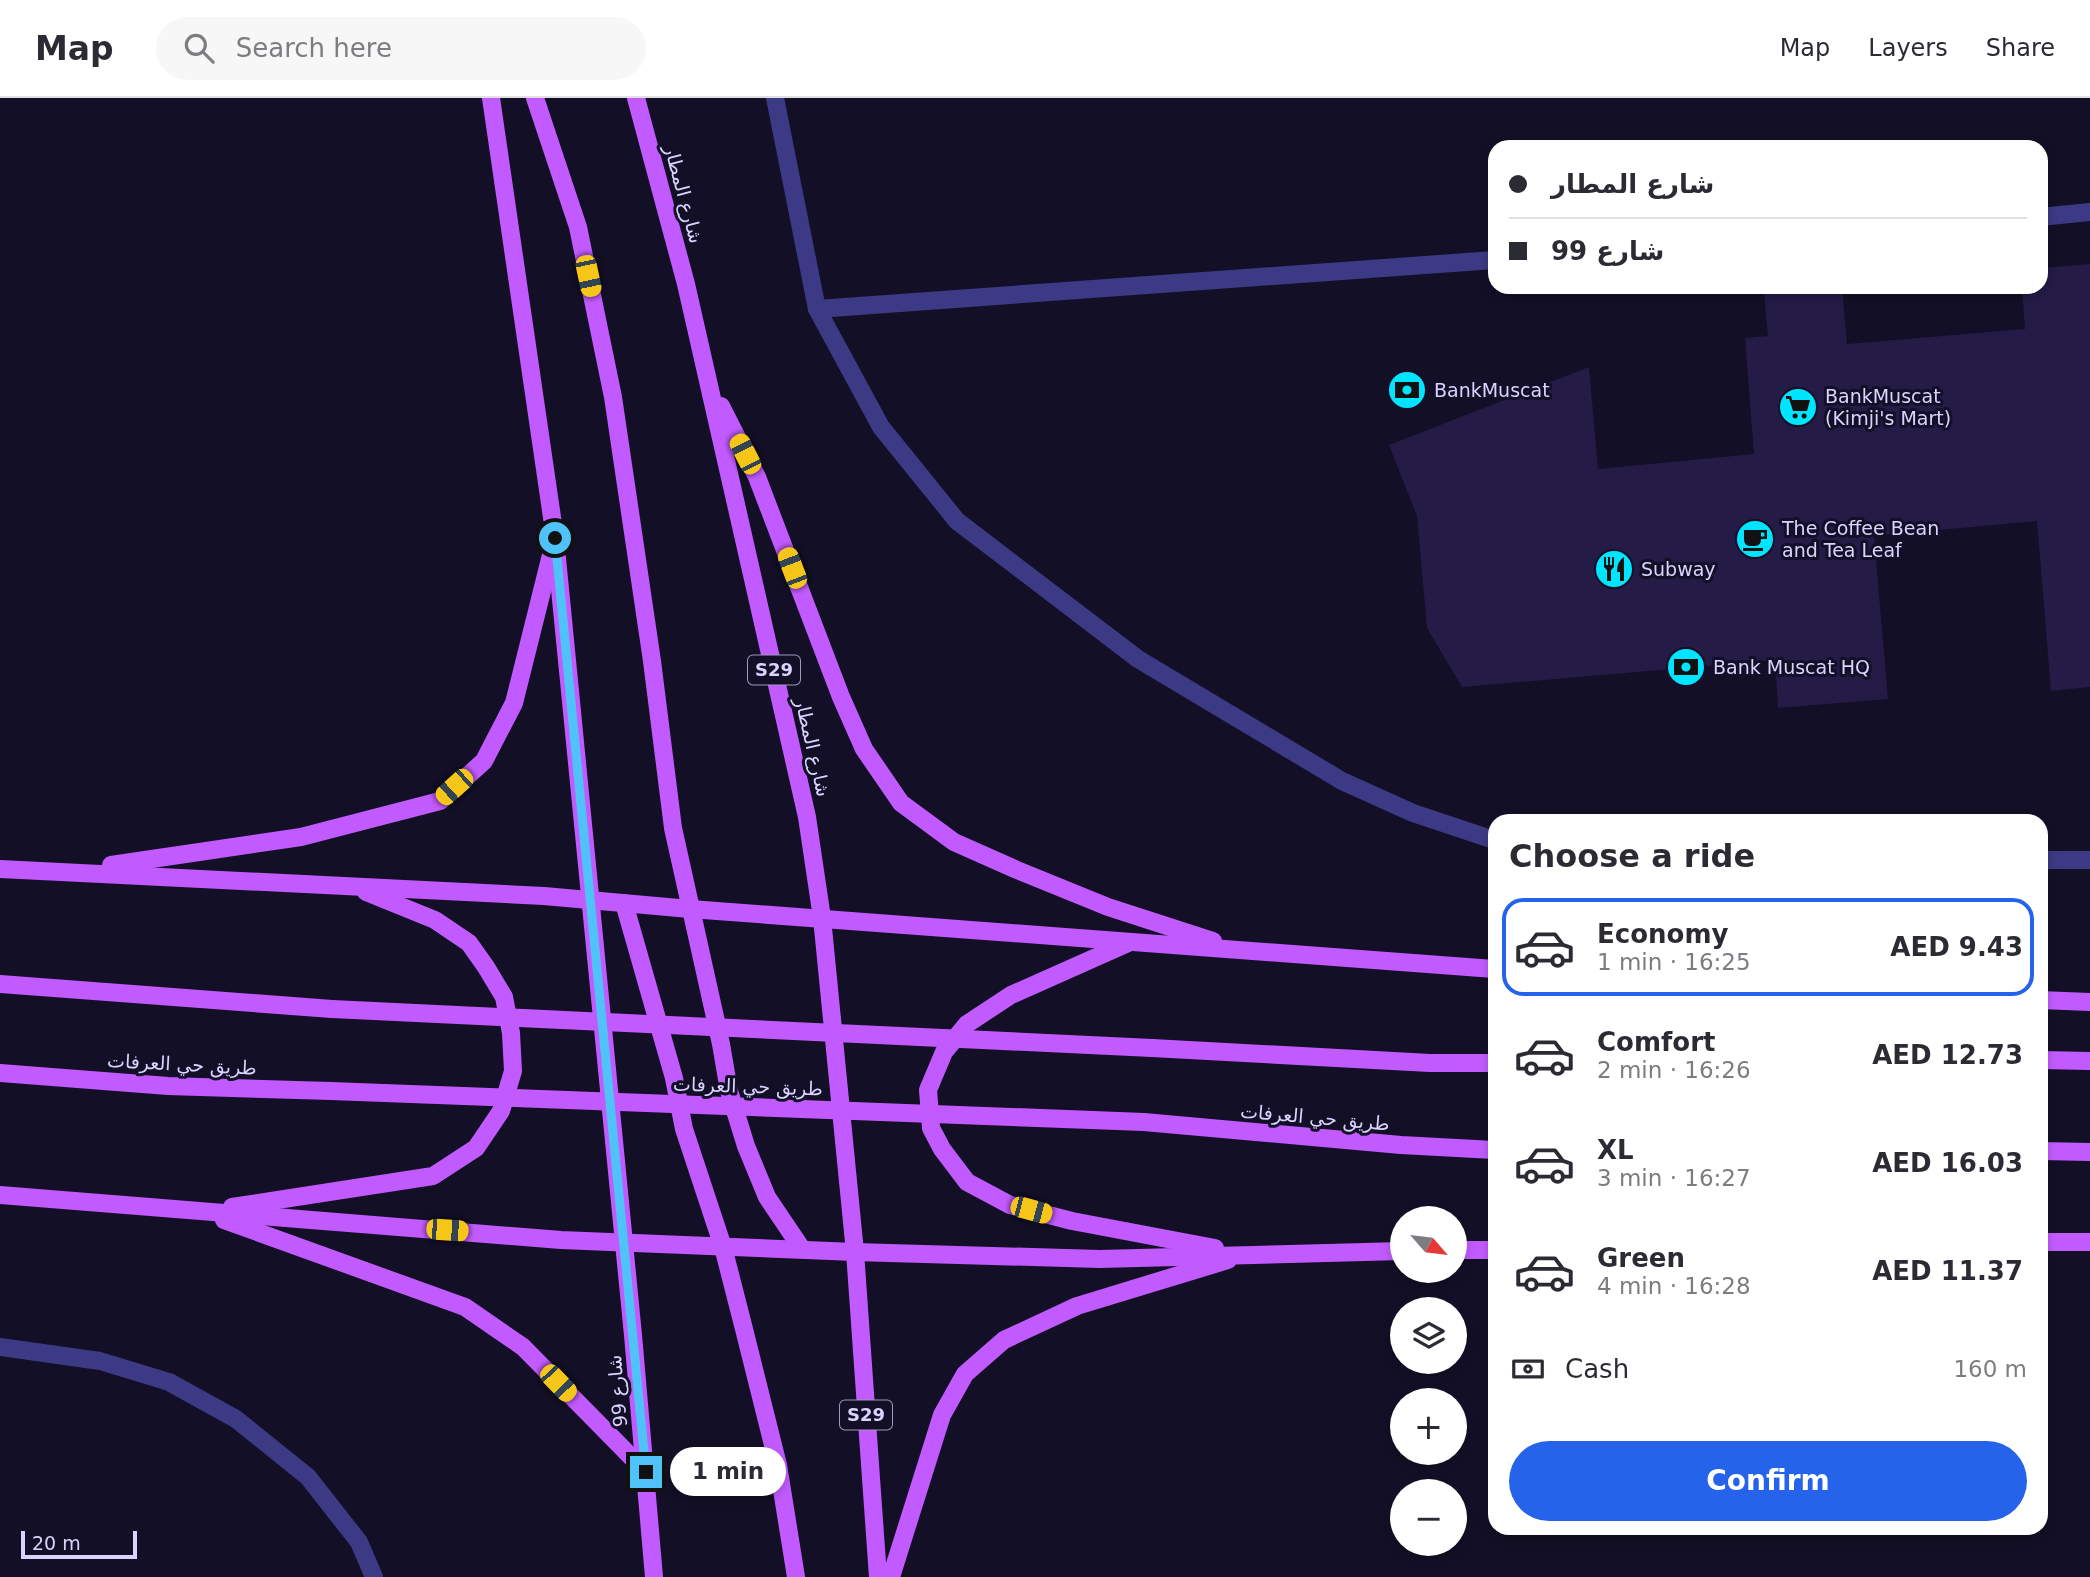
<!DOCTYPE html>
<html lang="en">
<head>
<meta charset="utf-8">
<style>
  :root { --surface:#fff; --page:#f7f7f7; --text:#2b2b33; --muted:#7c7c81; --line:#e1e1e2; --accent:#2563eb }
  body { margin:0; font-family:"DejaVu Sans",Cairo,sans-serif; background:var(--page); color:var(--text); height:100vh; display:flex; flex-direction:column; font-size:26px; white-space:nowrap }
  * { box-sizing:border-box; margin:0 }
  p { font-size:23px; color:var(--muted) }
  .icon { flex:none; width:38px; height:38px; fill:none; stroke:currentColor; stroke-width:2; stroke-linecap:round; stroke-linejoin:round }
  .map { position:relative; flex:1; overflow:hidden }
  .side { position:absolute; left:1488px; top:716px; width:560px; height:721px; display:flex; flex-direction:column; background:var(--surface); border-radius:21px; box-shadow:0 4px 10px #0003 }
  .side>* { flex:none }
  .top-card { position:absolute; left:1488px; top:42px; width:560px; height:154px; border-radius:21px; box-shadow:0 4px 10px #0003; display:grid; align-content:center; height:154px; padding:0 21px; background:var(--surface) }
  .needle { width:46px; rotate:118deg }
  .buttons { position:absolute; left:1390px; top:1108px; display:grid; gap:14px }
  .buttons a { display:grid; place-items:center; width:77px; height:77px; border-radius:50%; background:var(--surface); box-shadow:0 4px 10px #0003; font-size:35px }
  .scale { position:absolute; left:21px; bottom:18px; width:116px; box-sizing:border-box; padding-left:7px; border:4px solid #d9d4ff; border-top:0; font-size:19px; line-height:24px; white-space:nowrap; color:#d9d4ff; -webkit-text-stroke:5px #130f26; paint-order:stroke }
  .end { position:absolute; width:32px; height:32px; margin:-16px; border:9px solid #4fc3f7; background:#111; box-shadow:0 0 0 4px #111 }
  .from { border-radius:50% }
  .bubble { position:absolute; height:49px; border-radius:24px; background:var(--surface); box-shadow:0 4px 10px #0003; font-size:23px; font-weight:700; line-height:49px; text-align:center }
  .car { position:absolute; width:21px; height:42px; margin:-21px -10px; border-radius:9px; box-shadow:0 0 5px 2px #0007; background:linear-gradient(#f5c518 24%,#345 0 40%,#f5c518 0 76%,#345 0 86%,#f5c518 0) }
  .top-card b { display:flex; align-items:center; gap:24px; height:66px; font-size:26px }
  .top-card b+b { border-top:2px solid var(--line) }
  .top-card i { width:18px; height:18px; background:var(--text) }
  ul { padding:0; list-style:none }
  li { display:flex; align-items:center; gap:21px; height:98px; margin:0 14px 10px; padding:0 7px; border:4px solid transparent; border-radius:21px }
  li div { flex:1 }
  li b { display:block; font-size:26px }
  li em { font-style:normal; font-weight:700 }
  li.current { border-color:var(--accent) }
  li>.icon { width:63px; height:63px; stroke-width:1.5 }
  h2 { padding:0 21px; font-size:32px; line-height:84px }
  .pay { display:flex; align-items:center; gap:18px; height:77px; padding:0 21px; font-size:26px }
  .pay p { margin-inline-start:auto }
  .cta { display:flex; gap:14px; margin-top:auto; padding:14px 21px }
  .cta a { flex:1; height:80px; border-radius:42px; background:var(--accent); color:#fff; font-size:28px; font-weight:700; line-height:80px; text-align:center }
  header { display:flex; align-items:center; gap:42px; box-sizing:border-box; height:98px; padding:0 35px; background:var(--surface); border-bottom:2px solid var(--line) }
  header strong { font-size:33px }
  nav { display:flex; gap:38px; margin-inline-start:auto; font-size:24px }
  .search { width:490px; height:63px; background:var(--page); display:flex; align-items:center; gap:18px; box-sizing:border-box; padding:0 24px; border-radius:38px; color:var(--muted); font-size:26px }
  .map>svg:first-child { display:block }
  .building { fill:#241b47 }
  .lines { fill:none; stroke-linecap:round; stroke-linejoin:round }
  .minor { stroke:#3d3a85; stroke-width:18 }
  .major { stroke:#c25bff; stroke-width:18 }
  .major-bridge { stroke:#c25bff; stroke-width:18 }
  .route { stroke:#4fc3f7; stroke-width:9 }
  .labels { text-anchor:middle; stroke-width:6; stroke-linejoin:round; paint-order:stroke }
  .shield { fill:#130f26; stroke:#9e99be; stroke-width:2 }
  .shield-label { font-size:18px; font-weight:bold; fill:#d9d4ff }
  .street-label { font-size:19px; fill:#d9d4ff; stroke:#130f26 }
  .poi-label { font-size:19px; fill:#d9d4ff; stroke:#130f26; text-anchor:start }
</style>
</head>
<body>
<header>
<strong>Map</strong>
<div class="search"><svg class="icon" aria-label="search" viewBox="0 0 24 24"><circle cx="10" cy="10" r="6"/><path d="M15 15l6 6"/></svg>Search here</div>
<nav><a>Map</a><a>Layers</a><a>Share</a></nav>
</header>
<div class="map">
<svg width="2090" height="1479" viewBox="0 0 2090 1479">
  <rect width="100%" height="100%" fill="#130f26"/>
  <path class="building" d="M2090,166v423l-39,4 -14,-170 -163,15 14,163 -110,9 -3,-48 -313,27 -35,-59 -10,-112 -28,-71 200,-78 9,102 156,-15 -9,-116 23,-2 -4,-43 78,-6 5,57 178,-15 -3,-42h18v-19z"/>
  <g class="lines">
    <g class="minor">
      <path d="M775,0l42,211 64,118 76,94 181,138 204,122 71,32 81,27"/>
      <path d="M2040,119l50,-5"/>
      <path d="M817,211l677,-49"/>
      <path d="M2040,762h50"/>
      <path d="M0,1249l100,14 69,21 67,37 72,58 51,65 15,35"/>
    </g>
    <g class="major">
      <path d="M491,0l64,440 78,797 21,242"/>
      <path d="M535,0l43,129 35,170 39,264 21,167 48,216 8,47 17,55 21,51 35,52"/>
      <path d="M636,0l50,186 121,533 15,101 33,334 23,325"/>
      <path d="M721,308l36,71 84,220 23,52 37,54 53,39 63,28 91,37 105,34"/>
      <path d="M111,767l190,-28 139,-36 44,-40 30,-58 38,-152"/>
      <path d="M0,771l544,27 146,13 804,60"/>
      <path d="M624,805l50,175 10,51 39,118 21,82 34,136 18,112"/>
      <path d="M1128,845l-117,52 -44,29 -23,28 -16,38 3,38 11,21 25,33 43,23 62,16 143,27"/>
      <path d="M0,886l332,25"/>
      <path d="M2040,902l50,2"/>
      <path d="M1152,950l278,15h64"/>
      <path d="M2040,962l50,1"/>
      <path d="M0,975l168,13 163,5"/>
      <path d="M1144,1024l257,23 93,5"/>
      <path d="M2040,1053l50,1"/>
      <path d="M0,1097l561,45 294,12 245,7 302,-8"/>
      <path d="M232,1109l201,-31 43,-28 25,-37 12,-40 -2,-38 -7,-36 -18,-30 -17,-24 -34,-23 -69,-28"/>
      <path d="M224,1122l241,87 58,40 123,125"/>
      <path d="M2040,1144h50"/>
      <path d="M1454,1152h40"/>
      <path d="M891,1479l51,-162 23,-41 39,-34 73,-34 151,-46"/>
    </g>
    <g class="major-bridge">
      <path d="M332,911l820,39"/>
      <path d="M331,993l813,31"/>
    </g>
  </g>
  <g class="lines">
    <path class="route" d="M555,440l91,934"/>
  </g>
  <defs>
    <symbol id="bank-disc" viewBox="-11 -11 22 22"><circle r="9.5" fill="#00e5ff" stroke="#130f26"/><path d="M-6-4H6V4H-6ZM0-2.3a2.3 2.3 0 1 0 0 4.6a2.3 2.3 0 1 0 0-4.6Z" fill="#111"/></symbol>
    <symbol id="supermarket-disc" viewBox="-11 -11 22 22"><circle r="9.5" fill="#00e5ff" stroke="#130f26"/><path d="M-6-5.5h2.5l.6 2H6L4.5 2H-2.5L-4.4-4H-6ZM-1.5 3.2a1.3 1.3 0 1 0 .1 0ZM3 3.2a1.3 1.3 0 1 0 .1 0Z" fill="#111"/></symbol>
    <symbol id="cafe-disc" viewBox="-11 -11 22 22"><circle r="9.5" fill="#00e5ff" stroke="#130f26"/><path d="M-5.5-4.5H6V0H3Q3 3.5 0 3.5H-2.5Q-5.5 3.5-5.5 0ZM3-3.2v2h1.7v-2ZM-6 4.5H4V6H-6Z" fill="#111"/></symbol>
    <symbol id="restaurant-disc" viewBox="-11 -11 22 22"><circle r="9.5" fill="#00e5ff" stroke="#130f26"/><path d="M-5-6h1v4h1v-4h1v4h1v-4h1v5L-1.5 .5V6h-2V.5L-5-1ZM5-6V6H3V1.5H1.5Q1.5-4 5-6Z" fill="#111"/></symbol>
  </defs>
  <g fill-rule="evenodd">
    <use href="#bank-disc" x="1385" y="270" width="44" height="44"/>
    <use href="#supermarket-disc" x="1776" y="287" width="44" height="44"/>
    <use href="#cafe-disc" x="1733" y="419" width="44" height="44"/>
    <use href="#restaurant-disc" x="1592" y="449" width="44" height="44"/>
    <use href="#bank-disc" x="1664" y="547" width="44" height="44"/>
  </g>
  <g class="labels">
    <g class="shield">
      <rect x="748" y="557.5" width="52" height="29" rx="5"/>
      <rect x="840" y="1302.5" width="52" height="29" rx="5"/>
    </g>
    <g class="shield-label">
      <text x="774" y="578">S29</text>
      <text x="866" y="1323">S29</text>
    </g>
    <g class="street-label">
      <text transform="translate(684 96) rotate(75)" y="7">شارع المطار</text>
      <text transform="translate(813 649) rotate(77)" y="7">شارع المطار</text>
      <text transform="translate(182 966) rotate(3)" y="7">طريق حي العرفات</text>
      <text transform="translate(748 988) rotate(2)" y="7">طريق حي العرفات</text>
      <text transform="translate(1315 1019) rotate(5)" y="7">طريق حي العرفات</text>
      <text transform="translate(617 1293) rotate(-95)" y="7">99 شارع</text>
    </g>
    <g class="poi-label">
      <text x="1434" y="299">BankMuscat</text>
      <text x="1825" y="305">BankMuscat<tspan x="1825" dy="22">(Kimji's Mart)</tspan></text>
      <text x="1782" y="437">The Coffee Bean<tspan x="1782" dy="22">and Tea Leaf</tspan></text>
      <text x="1641" y="478">Subway</text>
      <text x="1713" y="576">Bank Muscat HQ</text>
    </g>
  </g>
</svg>
<div class="buttons">
<a><svg class="needle" viewBox="-14 -14 28 28"><path d="M0-13l5 13h-10z" fill="#e53935"/><path d="M0 13l5-13h-10z" fill="#7c7c81"/></svg></a>
<a><svg class="icon" aria-label="layers" viewBox="0 0 24 24"><path d="M12 4l9 5-9 5-9-5zM3 14l9 5 9-5"/></svg></a>
<a>+</a>
<a>−</a>
</div>
<div class="scale">20 m</div>
<i class="end from" style="left:555px;top:440px"></i>
<i class="end" style="left:646px;top:1374px"></i>
<div class="bubble" style="left:670px;top:1349px;width:116px">1 min</div>
<i class="car" style="left:588px;top:178px;rotate:168deg"></i>
<i class="car" style="left:745px;top:356px;rotate:333deg"></i>
<i class="car" style="left:792px;top:470px;rotate:339deg"></i>
<i class="car" style="left:454px;top:689px;rotate:228deg"></i>
<i class="car" style="left:1031px;top:1112px;rotate:105deg"></i>
<i class="car" style="left:447px;top:1132px;rotate:94deg"></i>
<i class="car" style="left:558px;top:1285px;rotate:136deg"></i>
<div class="top-card">
<b><i class="from"></i>شارع المطار</b>
<b><i></i>99 شارع</b>
</div>
<section class="side">
<h2>Choose a ride</h2>
<ul>
<li class="current"><svg class="icon" aria-label="car" viewBox="0 0 24 24"><path d="M5 17H2v-5l4-1 3-4h7l3 4 3 1v5h-3M9 17h6M6 11h13"/><circle cx="7" cy="17" r="2"/><circle cx="17" cy="17" r="2"/></svg><div><b>Economy</b><p>1 min · 16:25</p></div><em>AED 9.43</em></li>
<li><svg class="icon" aria-label="car" viewBox="0 0 24 24"><path d="M5 17H2v-5l4-1 3-4h7l3 4 3 1v5h-3M9 17h6M6 11h13"/><circle cx="7" cy="17" r="2"/><circle cx="17" cy="17" r="2"/></svg><div><b>Comfort</b><p>2 min · 16:26</p></div><em>AED 12.73</em></li>
<li><svg class="icon" aria-label="car" viewBox="0 0 24 24"><path d="M5 17H2v-5l4-1 3-4h7l3 4 3 1v5h-3M9 17h6M6 11h13"/><circle cx="7" cy="17" r="2"/><circle cx="17" cy="17" r="2"/></svg><div><b>XL</b><p>3 min · 16:27</p></div><em>AED 16.03</em></li>
<li><svg class="icon" aria-label="car" viewBox="0 0 24 24"><path d="M5 17H2v-5l4-1 3-4h7l3 4 3 1v5h-3M9 17h6M6 11h13"/><circle cx="7" cy="17" r="2"/><circle cx="17" cy="17" r="2"/></svg><div><b>Green</b><p>4 min · 16:28</p></div><em>AED 11.37</em></li>
</ul>
<div class="pay"><svg class="icon" aria-label="cash" viewBox="0 0 24 24"><path d="M3 7h18v10H3z"/><circle cx="12" cy="12" r="2"/></svg>Cash<p>160 m</p></div>
<div class="cta"><a>Confirm</a></div>
</section>
</div>
</body>
</html>
